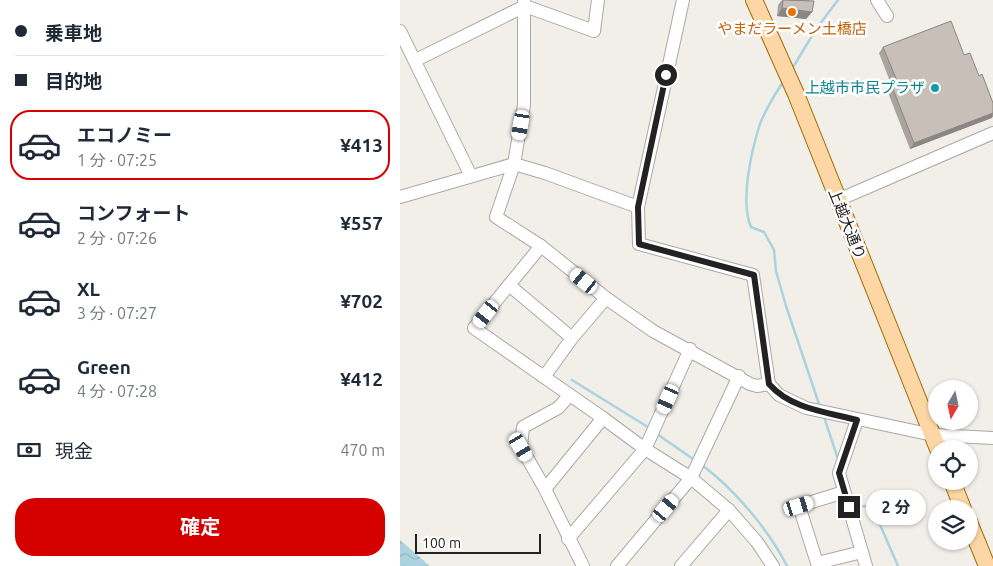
<!DOCTYPE html>
<html lang="ja">
<head>
<meta charset="utf-8">
<style>
  :root { --surface:#fff; --page:#f2f2f3; --text:#1f2937; --muted:#747a83; --line:#e0e1e3; --accent:#d40000 }
  body { margin:0; font-family:Ubuntu,"Noto Sans JP",sans-serif; background:var(--page); color:var(--text); height:100vh; display:flex; flex-direction:column; font-size:19px; white-space:nowrap }
  * { box-sizing:border-box; margin:0 }
  p { font-size:16px; color:var(--muted) }
  .icon { flex:none; width:28px; height:28px; fill:none; stroke:currentColor; stroke-width:2; stroke-linecap:round; stroke-linejoin:round }
  .map { position:relative; flex:1; overflow:hidden }
  .details { display:flex; flex-direction:column; background:var(--surface); width:400px }
  .details>* { flex:none }
  .hud { display:grid; align-content:center; height:110px; padding:0 15px; background:var(--surface) }
  .needle { width:32px; rotate:189deg }
  .fabs { position:absolute; left:528px; top:380px; display:grid; gap:10px }
  .fabs a { display:grid; place-items:center; width:50px; height:50px; border-radius:50%; background:var(--surface); box-shadow:0 1px 4px #0004; font-size:25px }
  .scale { position:absolute; left:15px; bottom:12px; width:126px; box-sizing:border-box; padding-left:5px; border:2px solid #222; border-top:0; font-size:14px; line-height:18px; white-space:nowrap; color:#222; -webkit-text-stroke:4px #fff; paint-order:stroke }
  .end { position:absolute; width:22px; height:22px; margin:-11px; border:6px solid #222; background:#fff; box-shadow:0 0 0 2px #fff }
  .from { border-radius:50% }
  .bubble { position:absolute; height:35px; border-radius:18px; background:var(--surface); box-shadow:0 1px 4px #0004; font-size:16px; font-weight:700; line-height:35px; text-align:center }
  .car { position:absolute; width:15px; height:30px; margin:-15px -8px; border-radius:6px; box-shadow:0 0 4px 1px #0007; background:linear-gradient(#fff 24%,#345 0 40%,#fff 0 76%,#345 0 86%,#fff 0) }
  .hud b { display:flex; align-items:center; gap:18px; height:48px; font-size:19px }
  .hud b+b { border-top:1px solid var(--line) }
  .hud i { width:12px; height:12px; background:var(--text) }
  ul { padding:0; list-style:none }
  li { display:flex; align-items:center; gap:15px; height:70px; margin:0 10px 8px; padding:0 5px; border:2px solid transparent; border-radius:20px }
  li div { flex:1 }
  li b { display:block; font-size:19px }
  li em { font-style:normal; font-weight:700 }
  li.current { border-color:var(--accent) }
  li>.icon { width:45px; height:45px; stroke-width:1.5 }
  .pay { display:flex; align-items:center; gap:12px; height:55px; padding:0 15px; font-size:19px }
  .pay p { margin-inline-start:auto }
  .button { display:flex; gap:10px; margin-top:auto; padding:10px 15px }
  .button a { flex:1; height:58px; border-radius:20px; background:var(--accent); color:#fff; font-size:20px; font-weight:700; line-height:58px; text-align:center }
  main { display:flex; flex:1; min-height:0 }
  .map>svg:first-child { display:block }
  .water { fill:url(#water-waves) }
  .lines { fill:none; stroke-linecap:round; stroke-linejoin:round }
  .stream { stroke:#aad3df; stroke-width:2.5 }
  .minor-casing { stroke:#a9a9a9; stroke-width:14 }
  .major-casing { stroke:#a06b00; stroke-width:18 }
  .minor { stroke:#fff; stroke-width:12 }
  .major { stroke:#fcd6a4; stroke-width:16 }
  .wall { fill:#aba49e }
  .shaded-wall { fill:#8b8681 }
  .building { fill:#c7bfb8; stroke:#8b8681 }
  .route { stroke:#222; stroke-width:6 }
  .food-dot { fill:#e8710a; stroke:#fff; stroke-width:2 }
  .culture-dot { fill:#0f9aa8; stroke:#fff; stroke-width:2 }
  .labels { text-anchor:middle; stroke-width:5; stroke-linejoin:round; paint-order:stroke }
  .food-label { font-size:15px; fill:#c56008; stroke:#fff }
  .culture-label { font-size:15px; fill:#0d838f; stroke:#fff; text-anchor:end }
  .street-label { font-size:15px; fill:#222; stroke:#fff }
</style>
</head>
<body>
<main>
<section class="details">
<div class="hud">
<b><i class="from"></i>乗車地</b>
<b><i></i>目的地</b>
</div>
<ul>
<li class="current"><svg class="icon" aria-label="car" viewBox="0 0 24 24"><path d="M5 17H2v-5l4-1 3-4h7l3 4 3 1v5h-3M9 17h6M6 11h13"/><circle cx="7" cy="17" r="2"/><circle cx="17" cy="17" r="2"/></svg><div><b>エコノミー</b><p>1 分 · 07:25</p></div><em>¥413</em></li>
<li><svg class="icon" aria-label="car" viewBox="0 0 24 24"><path d="M5 17H2v-5l4-1 3-4h7l3 4 3 1v5h-3M9 17h6M6 11h13"/><circle cx="7" cy="17" r="2"/><circle cx="17" cy="17" r="2"/></svg><div><b>コンフォート</b><p>2 分 · 07:26</p></div><em>¥557</em></li>
<li><svg class="icon" aria-label="car" viewBox="0 0 24 24"><path d="M5 17H2v-5l4-1 3-4h7l3 4 3 1v5h-3M9 17h6M6 11h13"/><circle cx="7" cy="17" r="2"/><circle cx="17" cy="17" r="2"/></svg><div><b>XL</b><p>3 分 · 07:27</p></div><em>¥702</em></li>
<li><svg class="icon" aria-label="car" viewBox="0 0 24 24"><path d="M5 17H2v-5l4-1 3-4h7l3 4 3 1v5h-3M9 17h6M6 11h13"/><circle cx="7" cy="17" r="2"/><circle cx="17" cy="17" r="2"/></svg><div><b>Green</b><p>4 分 · 07:28</p></div><em>¥412</em></li>
</ul>
<div class="pay"><svg class="icon" aria-label="cash" viewBox="0 0 24 24"><path d="M3 7h18v10H3z"/><circle cx="12" cy="12" r="2"/></svg>現金<p>470 m</p></div>
<div class="button"><a>確定</a></div>
</section>
<div class="map">
<svg width="593" height="566" viewBox="0 0 593 566">
  <defs>
    <pattern id="water-waves" width="16" height="10" patternUnits="userSpaceOnUse" patternTransform="scale(1.25)"><rect width="16" height="10" fill="#aad3df"/><path d="M0 5q4-4 8 0t8 0" fill="none" stroke="#92b5bf"/></pattern>
  </defs>
  <rect width="100%" height="100%" fill="#f2efe9"/>
  <path class="water" d="M0,540l30,26h-30z"/>
  <g class="lines">
    <g class="stream">
      <path d="M392,69l24,-40 22,-29"/>
      <path d="M383,82c-9,14 -19,29 -24,45 -8,26 -19,75 -8,100l13,5 10,18 2,21 10,35 34,101"/>
      <path d="M172,380l79,49"/>
      <path d="M424,417l14,42"/>
      <path d="M257,434l39,27"/>
      <path d="M302,465c32,24 67,65 85,101"/>
      <path d="M454,507l12,-1 8,5 24,55"/>
    </g>
    <defs>
      <g id="minor">
        <path d="M124,0v105l-10,59 -18,53 45,29"/>
        <path d="M283,0l-45,207 1,37 114,31 16,109 10,11 27,13 127,27 60,3"/>
        <path d="M477,0l10,16"/>
        <path d="M0,31l71,145"/>
        <path d="M16,60l109,-54 69,25 4,-31"/>
        <path d="M0,197l114,-33 31,9 93,34"/>
        <path d="M438,200l155,-67"/>
        <path d="M109,285l32,-39 65,52"/>
        <path d="M172,338l-28,39 -70,-49 35,-43 63,53 34,-40 47,33 97,53 7,2 12,-2"/>
        <path d="M144,377l59,41"/>
        <path d="M457,420l-18,53 27,93"/>
        <path d="M145,489l-24,-42 2,-20 35,-19 11,-12"/>
        <path d="M444,492l-45,14 18,57 45,-11"/>
        <path d="M329,510l28,32 16,24"/>
        <path d="M168,539l77,-90 46,29 -74,88"/>
        <path d="M183,566l-38,-77 58,-71 42,31 45,-100"/>
        <path d="M281,566l48,-56 -38,-32 48,-102"/>
      </g>
      <g id="major">
        <path d="M354,0l42,94 142,355"/>
        <path d="M552,481l11,28"/>
        <path d="M569,522l18,44"/>
      </g>
    </defs>
    <use href="#minor" class="minor-casing"/>
    <use href="#major" class="major-casing"/>
    <use href="#minor" class="minor"/>
    <use href="#major" class="major"/>
  </g>
  <g class="wall">
    <path d="M382,0h27l3,12 -6,7 -29,-3 1,-11z"/>
    <path d="M483,47l81,8 29,48v14l-83,32 -23,-59 4,-6 -12,-31z"/>
  </g>
  <g class="shaded-wall">
    <path d="M382,8l30,4 -6,7 -29,-3z"/>
    <path d="M593,113l-1,5 -82,31 4,-6z"/>
  </g>
  <g class="building">
    <path d="M383,0l31,1 -2,11 -30,-4z"/>
    <path d="M551,21l13,34 6,-2 9,23 3,-2 11,29v10l-79,30 -23,-59 6,-3 -14,-34z"/>
  </g>
  <g class="lines">
    <path class="route" d="M266,75l-28,132 1,37 115,31 15,109c22,25 57,28 88,36l-18,53 10,34"/>
  </g>
  <circle class="food-dot" cx="392" cy="12" r="5"/>
  <circle class="culture-dot" cx="535" cy="88" r="5"/>
  <g class="labels">
    <g class="food-label">
      <text x="392" y="34">やまだラーメン土橋店</text>
    </g>
    <g class="culture-label">
      <text x="525" y="93">上越市市民プラザ</text>
    </g>
    <g class="street-label">
      <text transform="translate(447 224) rotate(68)" y="5">上越大通り</text>
    </g>
  </g>
</svg>
<div class="fabs">
<a><svg class="needle" viewBox="-14 -14 28 28"><path d="M0-13l5 13h-10z" fill="#e53935"/><path d="M0 13l5-13h-10z" fill="#747a83"/></svg></a>
<a><svg class="icon" aria-label="locate" viewBox="0 0 24 24"><circle cx="12" cy="12" r="6"/><path d="M12 2v4M12 18v4M2 12h4M18 12h4"/></svg></a>
<a><svg class="icon" aria-label="layers" viewBox="0 0 24 24"><path d="M12 4l9 5-9 5-9-5zM3 14l9 5 9-5"/></svg></a>
</div>
<div class="scale">100 m</div>
<i class="end from" style="left:266px;top:75px"></i>
<i class="end" style="left:449px;top:507px"></i>
<div class="bubble" style="left:466px;top:490px;width:60px">2 分</div>
<i class="car" style="left:121px;top:125px;rotate:190deg"></i>
<i class="car" style="left:184px;top:281px;rotate:309deg"></i>
<i class="car" style="left:86px;top:314px;rotate:218deg"></i>
<i class="car" style="left:268px;top:399px;rotate:204deg"></i>
<i class="car" style="left:121px;top:447px;rotate:149deg"></i>
<i class="car" style="left:399px;top:506px;rotate:73deg"></i>
<i class="car" style="left:266px;top:508px;rotate:40deg"></i>
</div>
</main>
</body>
</html>
